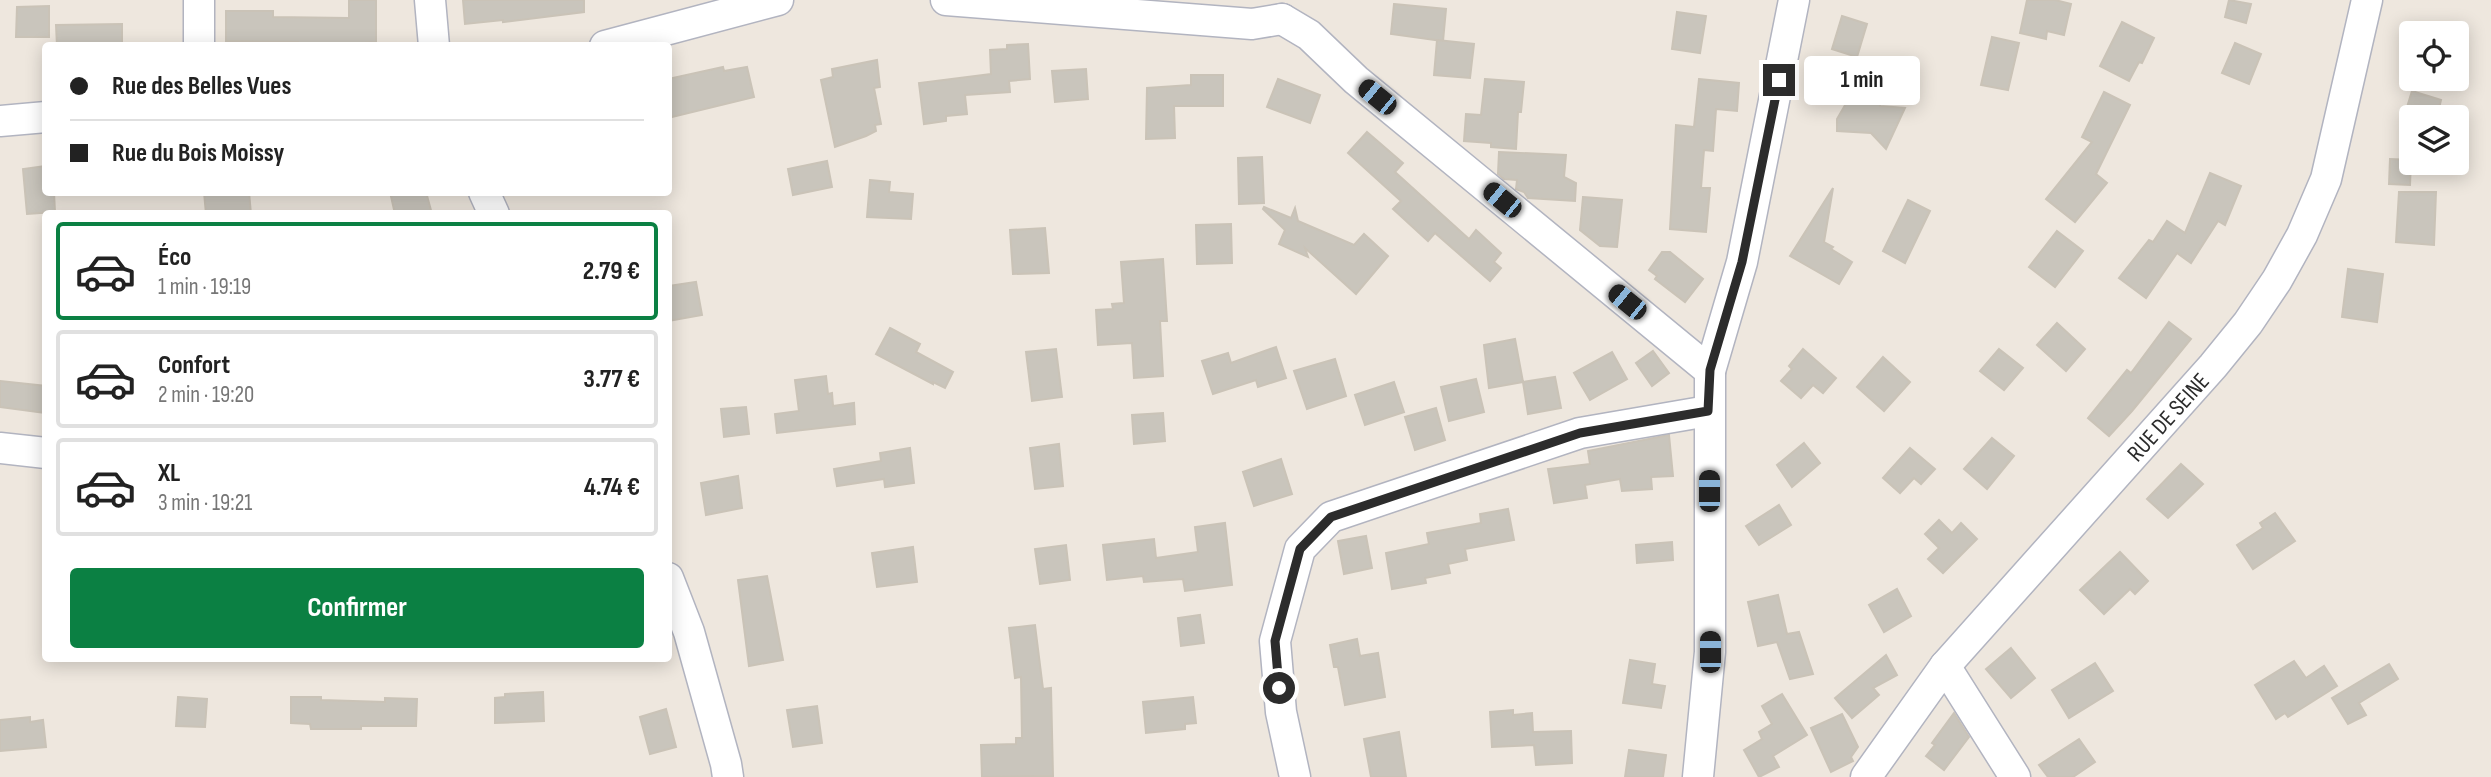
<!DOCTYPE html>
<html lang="fr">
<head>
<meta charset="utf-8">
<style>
  :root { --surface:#fff; --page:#f6f6f6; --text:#222; --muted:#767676; --line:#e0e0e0; --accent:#0b8043 }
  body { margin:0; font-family:"Sofia Sans Condensed",sans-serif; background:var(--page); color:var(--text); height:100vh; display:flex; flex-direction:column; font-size:26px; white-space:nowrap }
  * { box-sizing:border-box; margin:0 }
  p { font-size:23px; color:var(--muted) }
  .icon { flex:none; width:38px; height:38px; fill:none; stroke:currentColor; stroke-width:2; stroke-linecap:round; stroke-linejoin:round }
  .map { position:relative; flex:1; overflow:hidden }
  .side { position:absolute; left:42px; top:210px; width:630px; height:452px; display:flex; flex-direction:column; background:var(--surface); border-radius:7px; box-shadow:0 4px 18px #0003 }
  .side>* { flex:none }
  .banner { position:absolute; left:42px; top:42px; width:630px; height:154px; border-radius:7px; box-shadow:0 4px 18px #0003; display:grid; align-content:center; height:154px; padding:0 28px; background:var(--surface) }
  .tools { position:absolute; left:2399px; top:21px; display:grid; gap:14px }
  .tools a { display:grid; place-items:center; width:70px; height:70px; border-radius:7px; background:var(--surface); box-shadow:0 4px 18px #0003; font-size:35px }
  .end { position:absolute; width:32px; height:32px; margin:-16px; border:9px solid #2c2c2c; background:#fff; box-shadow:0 0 0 4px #fff }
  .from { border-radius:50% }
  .bubble { position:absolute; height:49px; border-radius:7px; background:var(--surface); box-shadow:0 4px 18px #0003; font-size:23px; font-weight:700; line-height:49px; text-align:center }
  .car { position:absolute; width:21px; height:42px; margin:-21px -10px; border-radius:9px; box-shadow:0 0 5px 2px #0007; background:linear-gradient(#222 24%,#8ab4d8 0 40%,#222 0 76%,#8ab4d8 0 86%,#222 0) }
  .banner b { display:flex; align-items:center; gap:24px; height:66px; font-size:26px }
  .banner b+b { border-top:2px solid var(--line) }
  .banner i { width:18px; height:18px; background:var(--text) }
  ul { padding:12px 0 0; list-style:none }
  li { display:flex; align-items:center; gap:21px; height:98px; margin:0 14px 10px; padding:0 14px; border:4px solid var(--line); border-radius:7px }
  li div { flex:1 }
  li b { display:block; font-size:26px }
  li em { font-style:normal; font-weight:700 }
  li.selected { border-color:var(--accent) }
  li>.icon { width:63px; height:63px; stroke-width:1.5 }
  .cta { display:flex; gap:14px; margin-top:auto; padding:14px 28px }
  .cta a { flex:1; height:80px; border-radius:7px; background:var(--accent); color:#fff; font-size:28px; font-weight:700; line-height:80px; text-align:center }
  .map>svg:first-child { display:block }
  .building { fill:#c9c5bc; stroke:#cac3b7; stroke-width:2 }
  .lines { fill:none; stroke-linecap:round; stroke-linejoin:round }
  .minor-casing { stroke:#b2b4c0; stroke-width:33 }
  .minor { stroke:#fff; stroke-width:30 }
  .route { stroke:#2c2c2c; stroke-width:9 }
  .labels { text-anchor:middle; stroke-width:7; stroke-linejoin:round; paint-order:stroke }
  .street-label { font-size:24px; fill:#2c2c2c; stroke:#fff }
</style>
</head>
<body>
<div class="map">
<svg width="2491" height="777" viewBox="0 0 2491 777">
  <rect width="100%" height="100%" fill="#eee7de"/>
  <g class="building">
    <path d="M349,0h27v42l-14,1v3h-64v-4l-72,-1v-30h47v6l76,1z"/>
    <path d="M463,0h121v12l-81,10v-2l-38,4z"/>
    <path d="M2027,0h28l16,4 -7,31 -17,-4 -1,8 -26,-6z"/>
    <path d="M2229,0l22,4 -5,19 -21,-6z"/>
    <path d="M1394,4l52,5 -3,32 -52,-7z"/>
    <path d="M49,6v31h-33l1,-30z"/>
    <path d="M1677,12l29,4 -6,37 -28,-4z"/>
    <path d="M1842,16l25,8 -10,33 -25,-8z"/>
    <path d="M2122,22l32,16 -12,25 -3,-1 -10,19 -29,-15z"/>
    <path d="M122,24v22h-65l-1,-21z"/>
    <path d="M1992,37l27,6 -11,47 -27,-5z"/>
    <path d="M1437,40l37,4 -4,34 -36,-3z"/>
    <path d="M2235,43l26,11 -12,30 -27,-11z"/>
    <path d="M1028,44l2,35 -21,2 1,11 -45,3 2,19 -21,2v5l-22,3 -5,-41 72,-9 -1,-24 17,-1v-4z"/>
    <path d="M877,60l3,27 -6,1 7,36 -6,1 1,6 -10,5 -31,11 -14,-67 12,-3 -1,-8z"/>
    <path d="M723,67l1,4 23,-4 7,30 -86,21v-39z"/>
    <path d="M1086,69l2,30 -33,3 -3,-31z"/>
    <path d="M1191,75h32v31h-49l1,32 -29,1 1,-51 44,-3z"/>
    <path d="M1278,79l42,16 -10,28 -43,-16z"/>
    <path d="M1485,79l39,3 -3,30h-3l-2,37 -25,-2v-4l-27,-2 2,-27 15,1z"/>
    <path d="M1699,79l40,4 -2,28 -21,-2 -3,42 -9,-1 -3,38h9l-4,44 -36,-3 6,-104 18,2z"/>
    <path d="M1855,88l26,4 -1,14 25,2 -19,41 -15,-16 -34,-2v-12z"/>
    <path d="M2412,91l29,9 -4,17h-33z"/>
    <path d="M2104,92l26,13 -34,69 11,9 -32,39 -29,-23 46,-57 -10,-5z"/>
    <path d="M1367,132l36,31 -8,9 74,67 7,-9 25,23 -7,9 7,6 -11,13 -55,-48 -7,8 -35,-32 8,-8 -53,-48z"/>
    <path d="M1499,152l67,3 -2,22 12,6 -1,18 -47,-3 -4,-6 -8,-3 1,-9 -13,-1 -6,-5z"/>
    <path d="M1262,157l2,46 -25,1 -1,-46z"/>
    <path d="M2390,159l21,1 -1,25 -21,-1z"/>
    <path d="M827,161l5,26 -39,8 -5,-26z"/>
    <path d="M46,166v26h8l1,20 -28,2 -4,-45z"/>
    <path d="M2210,173l31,13 -16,39 -7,-4 -27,42 -14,-10 -31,45 -27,-20 30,-38 4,2 14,-21 18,12z"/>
    <path d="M870,180l20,2 -1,10 24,2 -2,25 -44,-2z"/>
    <path d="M1833,188l-9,54 9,5 -2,2 21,13 -13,22 -49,-28z"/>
    <path d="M204,192h45l2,22h-45z"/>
    <path d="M390,192h36l6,22h-37z"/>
    <path d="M2399,192h37l-2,53 -38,-3z"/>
    <path d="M1583,197l39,3 -5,47 -17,-1 -20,-16z"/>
    <path d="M1908,200l22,11 -25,52 -22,-12z"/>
    <path d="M1264,207l27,11 4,-10 3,13 56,24 10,-11 24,22 -32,38 -51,-46 3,9 -29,-13 6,-14 -22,-21z"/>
    <path d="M1231,224l1,39 -35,1 -1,-39z"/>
    <path d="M1045,228l4,45 -36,1 -3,-44z"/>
    <path d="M2057,231l26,20 -28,36 -26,-20z"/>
    <path d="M1662,252h8l33,27 -18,23 -30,-23 2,-3 -8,-6z"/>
    <path d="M1163,259l4,62h-7l3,55 -29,2 -2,-35 -34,2 -2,-35 17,-1 -1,-5 12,-1 -3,-41z"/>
    <path d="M2348,269l35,5 -6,48 -35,-5z"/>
    <path d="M696,282l6,33 -34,6v-35z"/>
    <path d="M2169,322l22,17 -59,72 -23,25 -21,-18 39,-48 4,3z"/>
    <path d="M2057,323l28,26 -19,22 -29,-26z"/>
    <path d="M890,328l30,16 -4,8 37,20 -8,16 -12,-6v2l-57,-30z"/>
    <path d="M1515,339l8,43 32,-5 6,31 -33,6 -5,-32 -34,6 -5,-43z"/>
    <path d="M1276,347l10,31 -28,9 -2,-7 -43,14 -11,-33 26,-8 3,10z"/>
    <path d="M1056,349l6,48 -30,4 -6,-49z"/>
    <path d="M1803,349l33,29 -13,15 -10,-8 -12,13 -20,-17 11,-12 -3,-3z"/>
    <path d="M1999,349l24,19 -19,22 -24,-19z"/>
    <path d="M1653,351l16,22 -17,13 -16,-23z"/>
    <path d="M1612,352l15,27 -37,21 -16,-27z"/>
    <path d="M1883,357l27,25 -26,29 -27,-24z"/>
    <path d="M1335,359l11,37 -39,13 -13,-38z"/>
    <path d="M826,376l2,18 4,-1 1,13 21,-3 1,21 -78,9 -2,-19 24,-3 -4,-31z"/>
    <path d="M1476,379l8,33 -35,9 -8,-34z"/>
    <path d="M0,381l46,5v27l-46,-6z"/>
    <path d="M1394,382l10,30 -39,13 -10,-30z"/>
    <path d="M746,407l3,27 -25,3 -3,-28z"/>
    <path d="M1436,408l9,32 -30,10 -10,-33z"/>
    <path d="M1163,413l2,28 -31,3 -2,-29z"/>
    <path d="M1669,435l4,41 -22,1 1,12 -30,2 -2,-12 -35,6 2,13 -33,5 -6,-34 42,-5 -2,-13z"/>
    <path d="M1992,438l22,18 -27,33 -23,-20z"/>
    <path d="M1804,443l16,20 -28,24 -15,-22z"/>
    <path d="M1059,444l4,42 -28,3 -5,-41z"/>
    <path d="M910,448l4,35 -29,4 -1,-8 -47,7 -3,-17 47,-8 -1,-8z"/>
    <path d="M1910,448l25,21 -14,15 -7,-6 -14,15 -17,-15z"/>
    <path d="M1281,459l11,35 -38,12 -11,-34z"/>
    <path d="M2181,464l22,20 -35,34 -21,-19z"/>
    <path d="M738,476l4,32 -36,7 -5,-32z"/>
    <path d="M1779,505l12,20 -32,20 -13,-19z"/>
    <path d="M1508,509l6,31 -49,9 2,11 -19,4 2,9 -25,5 1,5 -34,6 -6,-36 43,-9 -2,-11 54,-10 -1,-9z"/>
    <path d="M2275,513l20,28 -42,28 -16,-24 26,-17 -3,-5z"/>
    <path d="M1939,520l13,13 9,-10 16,16 -34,34 -15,-14 11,-11 -14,-14z"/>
    <path d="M1225,523l7,62 -47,6 -2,-12 -39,3 -1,-6 -36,4 -4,-35 51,-6 2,19 42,-6 -3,-25z"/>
    <path d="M1366,536l6,32 -28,6 -6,-33z"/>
    <path d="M1672,542l1,18 -36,3 -1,-18z"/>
    <path d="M1066,545l4,35 -30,4 -5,-35z"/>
    <path d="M913,547l4,35 -40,5 -5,-34z"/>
    <path d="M2120,552l28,29 -13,13 -5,-5 -26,25 -24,-24z"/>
    <path d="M767,576l16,84 -34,6 -11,-86z"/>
    <path d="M1897,589l14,27 -27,16 -15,-27z"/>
    <path d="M1778,595l9,39 12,-2 14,42 -23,5 -13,-37 -19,4 -10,-44z"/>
    <path d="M1200,615l4,28 -23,3 -3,-28z"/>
    <path d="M1035,625l8,64 8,-1 2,88 -71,1 -1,-32 35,-1v-6h6l-1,-61 -6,1 -6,-50z"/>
    <path d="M1357,639l3,17 18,-3 7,44 -40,8 -7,-38h-4l-4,-22z"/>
    <path d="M2011,648l24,30 -24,20 -25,-29z"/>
    <path d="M1886,655l11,20 -24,13 6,7 -27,23 -17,-20z"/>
    <path d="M1630,660l25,4 -3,20 13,2 -4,22 -38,-5z"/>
    <path d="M2294,661l12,17 18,-12 13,20 -49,31 -3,-4 -9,6 -21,-34z"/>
    <path d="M2095,663l18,28 -44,27 -17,-28z"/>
    <path d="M2389,664l9,15 -39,24 7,12 -18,9 -16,-26z"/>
    <path d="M543,692l1,29 -49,2v-25l10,-1v-3z"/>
    <path d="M1782,694l25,41 -34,21 6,11 -20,10 -15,-27 18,-11 -3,-7 13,-8 -10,-18z"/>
    <path d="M178,697l29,2 -2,28 -29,-1z"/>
    <path d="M291,697h30v3l64,2v-4l32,1 -1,27h-55v3h-50l-1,-5 -19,-1z"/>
    <path d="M1193,697l3,26 -11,1v5l-39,4 -3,-31z"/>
    <path d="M817,706l5,37 -29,4 -6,-37z"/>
    <path d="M666,709l10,38 -26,7 -10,-37z"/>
    <path d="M1513,710v5l19,-2 1,19 38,-1 1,32 -36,2 -2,-20 -42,2 -2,-35z"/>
    <path d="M1954,713l15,24 -25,33 -18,-14 9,-11 -3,-2z"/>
    <path d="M1842,714l16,33 -7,10 2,4 -22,11 -20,-44z"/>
    <path d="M30,717v5l13,-2 3,27 -46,4v-31z"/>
    <path d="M1399,732l7,45h-35l-7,-38z"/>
    <path d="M2079,739l16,23 -22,15h-25l-9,-12z"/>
    <path d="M1629,750l37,5 -3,22h-38z"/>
  </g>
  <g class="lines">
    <defs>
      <g id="minor">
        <path d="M430,0l4,46"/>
        <path d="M946,0l306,24 30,-5"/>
        <path d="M1282,19l27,16 47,45 354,291v281l-12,125"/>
        <path d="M199,46v-46"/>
        <path d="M605,46l173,-46"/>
        <path d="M0,121l46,-4"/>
        <path d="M484,192l10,22"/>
        <path d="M1710,371l32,-109 52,-262"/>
        <path d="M0,448l46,5"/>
        <path d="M668,578l21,54 37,132 2,13"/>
        <path d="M1945,666l70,111"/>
        <path d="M1295,777l-14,-65 -6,-71 25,-92 31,-32 249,-84 128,-22"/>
        <path d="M1866,777l79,-111 268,-300 35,-43 29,-43 25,-45 24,-56 41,-179"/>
      </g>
    </defs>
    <use href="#minor" class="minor-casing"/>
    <use href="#minor" class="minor"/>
  </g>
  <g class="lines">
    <path class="route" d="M1279,688l-4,-47 25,-92 31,-32 249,-84 128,-22 2,-41 32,-108 37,-182"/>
  </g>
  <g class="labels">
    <g class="street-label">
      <text transform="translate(2168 417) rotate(-48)" y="8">RUE DE SEINE</text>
    </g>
  </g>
</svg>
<div class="tools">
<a><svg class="icon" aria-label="locate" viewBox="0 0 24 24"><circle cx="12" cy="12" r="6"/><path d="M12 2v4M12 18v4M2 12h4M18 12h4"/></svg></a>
<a><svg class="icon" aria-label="layers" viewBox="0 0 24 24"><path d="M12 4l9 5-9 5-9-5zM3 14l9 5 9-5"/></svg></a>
</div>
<i class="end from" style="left:1279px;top:688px"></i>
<i class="end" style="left:1779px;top:80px"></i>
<div class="bubble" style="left:1804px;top:56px;width:116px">1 min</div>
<i class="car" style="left:1377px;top:97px;rotate:309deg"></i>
<i class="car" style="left:1502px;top:200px;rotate:309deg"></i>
<i class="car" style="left:1627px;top:302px;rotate:309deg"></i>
<i class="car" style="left:1709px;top:491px;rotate:0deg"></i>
<i class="car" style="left:1710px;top:652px;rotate:0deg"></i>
<div class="banner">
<b><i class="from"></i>Rue des Belles Vues</b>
<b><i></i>Rue du Bois Moissy</b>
</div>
<section class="side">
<ul>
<li class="selected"><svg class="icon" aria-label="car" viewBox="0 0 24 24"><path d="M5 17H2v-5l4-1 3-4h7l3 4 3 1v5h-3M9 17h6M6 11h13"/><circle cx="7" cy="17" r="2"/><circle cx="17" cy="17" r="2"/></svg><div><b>Éco</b><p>1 min · 19:19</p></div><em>2.79 €</em></li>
<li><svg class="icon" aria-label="car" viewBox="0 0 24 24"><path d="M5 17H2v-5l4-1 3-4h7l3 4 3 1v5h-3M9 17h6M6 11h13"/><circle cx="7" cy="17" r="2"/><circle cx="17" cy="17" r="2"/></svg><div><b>Confort</b><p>2 min · 19:20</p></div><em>3.77 €</em></li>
<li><svg class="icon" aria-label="car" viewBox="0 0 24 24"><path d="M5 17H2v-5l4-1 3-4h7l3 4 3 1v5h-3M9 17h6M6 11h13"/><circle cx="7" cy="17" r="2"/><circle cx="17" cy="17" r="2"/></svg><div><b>XL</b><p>3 min · 19:21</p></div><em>4.74 €</em></li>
</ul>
<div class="cta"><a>Confirmer</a></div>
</section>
</div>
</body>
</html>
